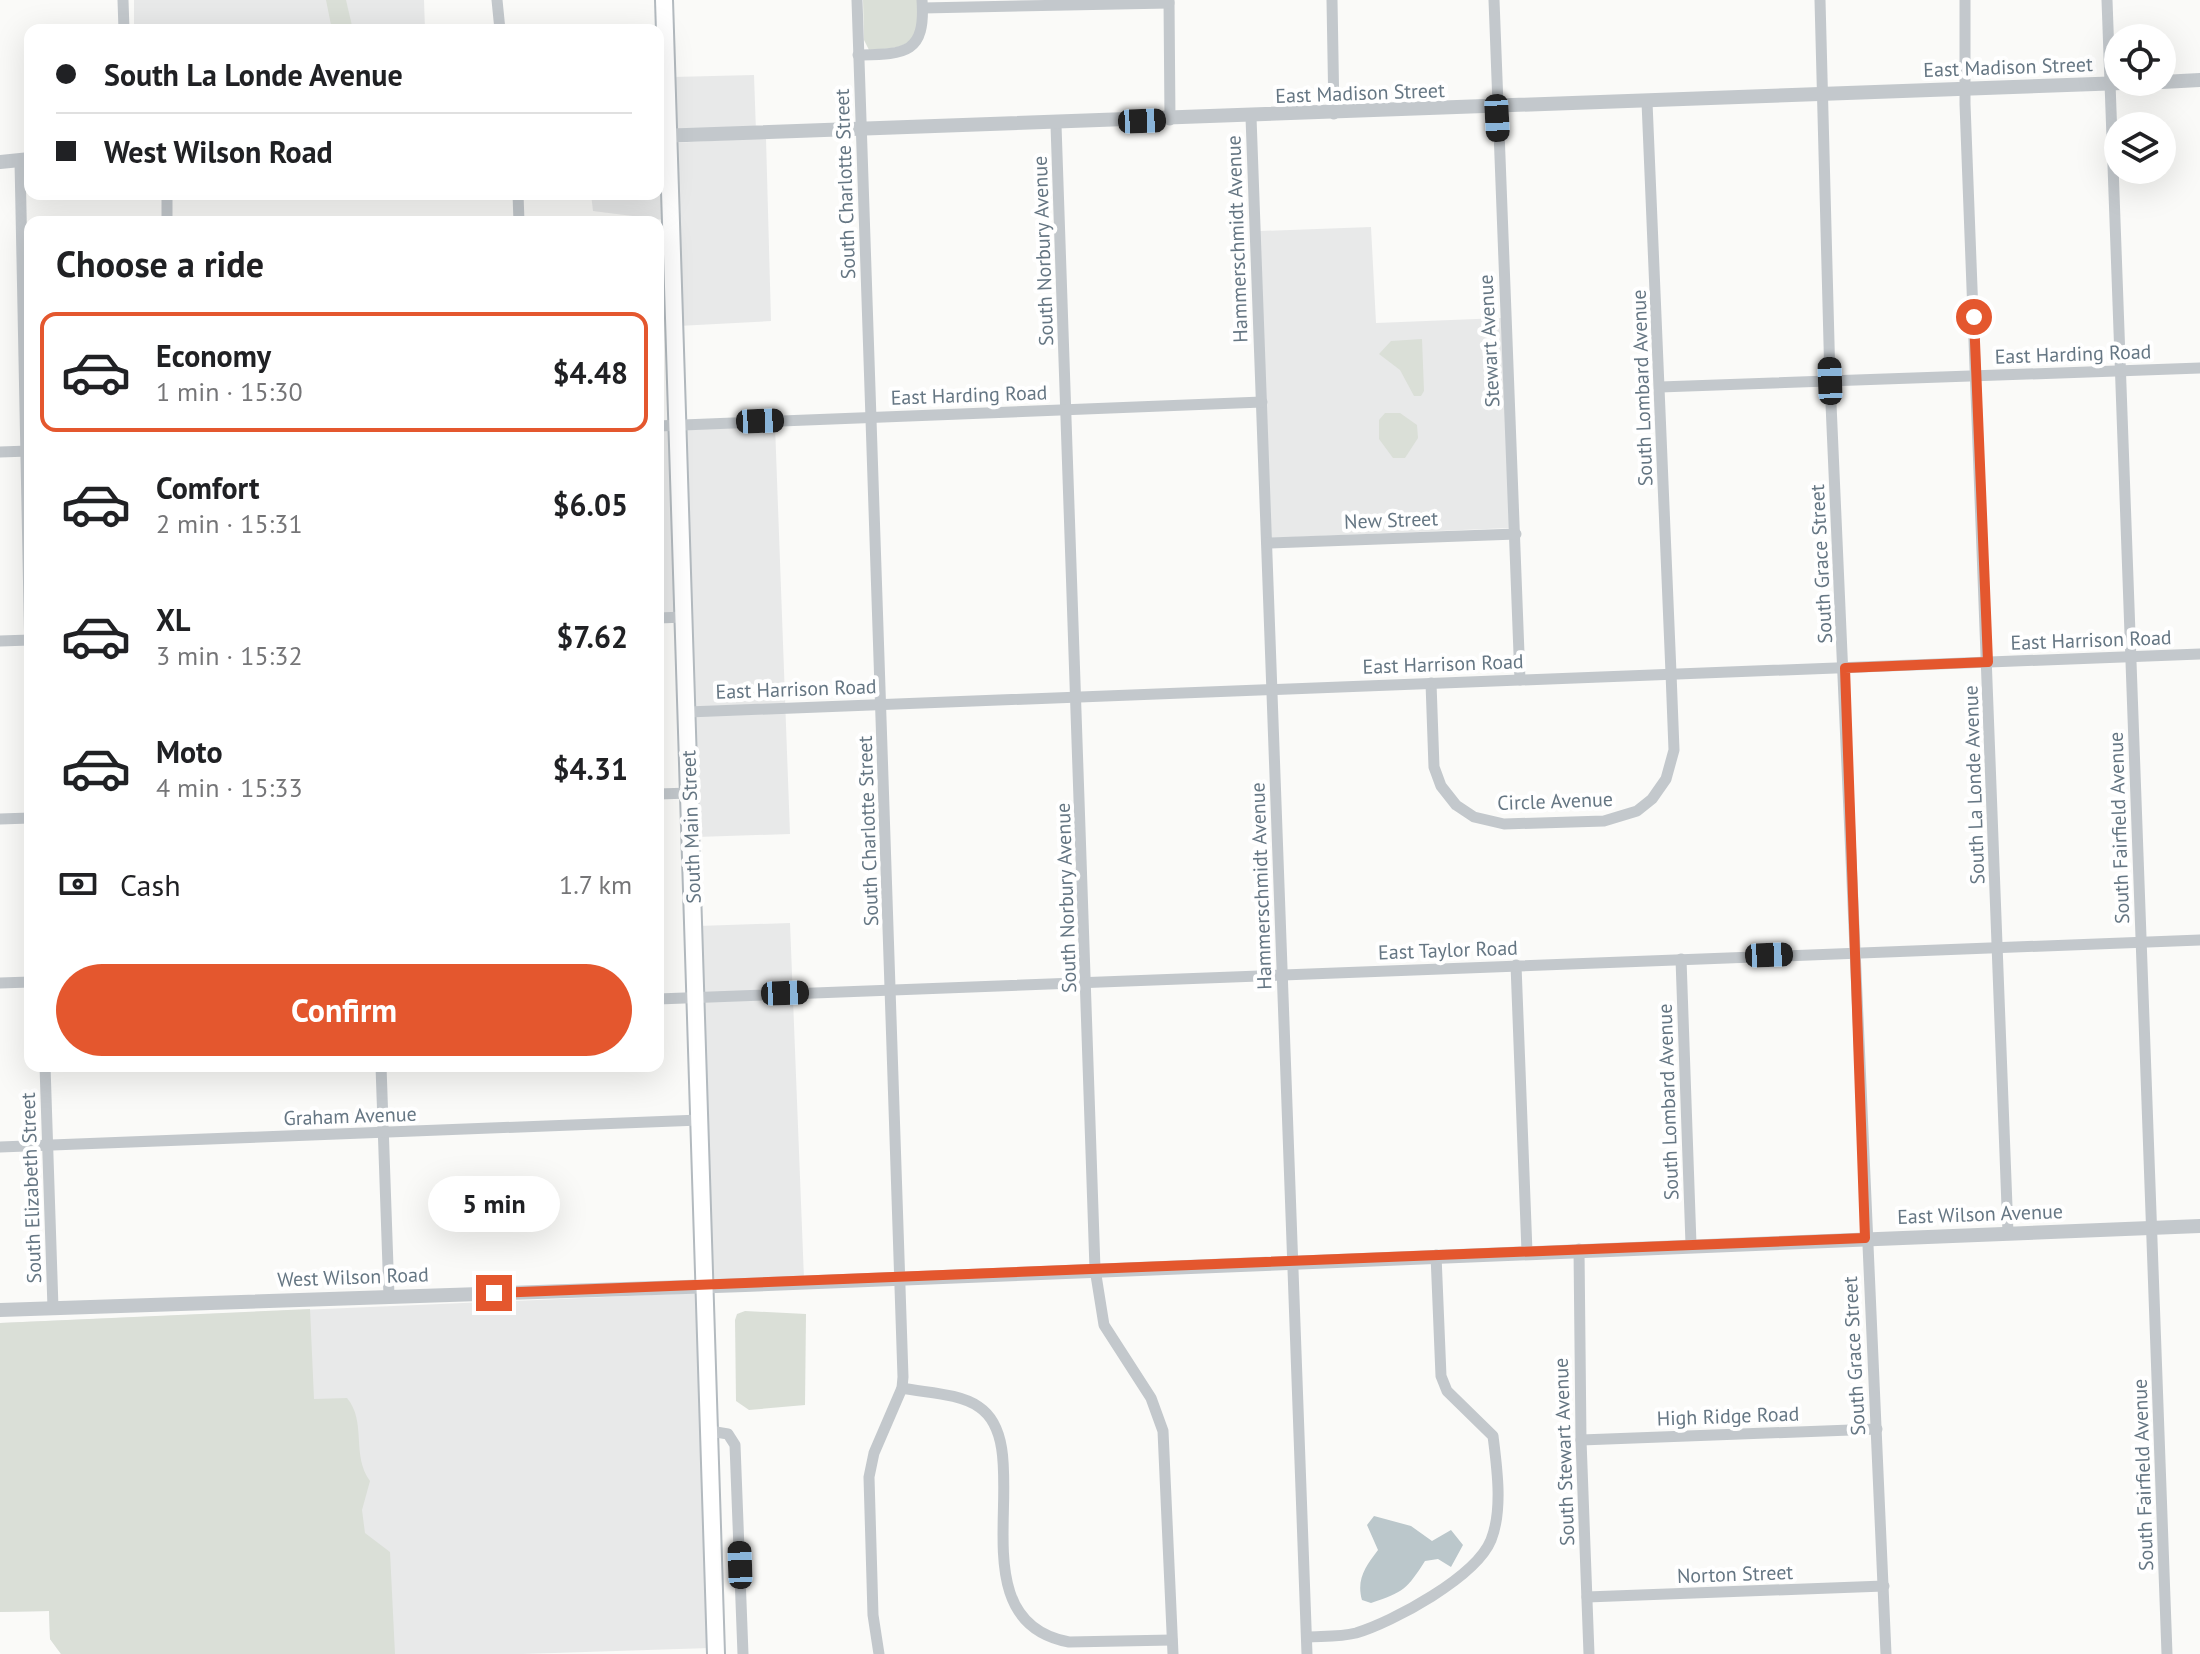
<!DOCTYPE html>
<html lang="en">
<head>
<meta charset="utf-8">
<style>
  :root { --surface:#fff; --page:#f2f2f2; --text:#202124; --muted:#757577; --line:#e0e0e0; --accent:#e4572e }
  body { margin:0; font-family:"PT Sans",sans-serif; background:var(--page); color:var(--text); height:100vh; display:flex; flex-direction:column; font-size:30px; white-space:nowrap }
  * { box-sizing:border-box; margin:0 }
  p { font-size:26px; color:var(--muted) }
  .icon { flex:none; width:44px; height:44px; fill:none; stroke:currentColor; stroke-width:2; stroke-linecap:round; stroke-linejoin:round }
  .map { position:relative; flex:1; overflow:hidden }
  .panel { position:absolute; left:24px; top:216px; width:640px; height:856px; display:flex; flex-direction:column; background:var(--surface); border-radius:16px; box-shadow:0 8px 32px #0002 }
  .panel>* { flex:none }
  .hud { position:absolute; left:24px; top:24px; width:640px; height:176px; border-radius:16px; box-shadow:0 8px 32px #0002; display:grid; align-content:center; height:176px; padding:0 32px; background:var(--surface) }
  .buttons { position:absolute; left:2104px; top:24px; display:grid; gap:16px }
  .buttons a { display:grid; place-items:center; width:72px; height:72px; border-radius:50%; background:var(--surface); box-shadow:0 8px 32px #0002; font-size:40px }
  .end { position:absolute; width:36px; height:36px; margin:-18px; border:10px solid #e4572e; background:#fff; box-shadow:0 0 0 4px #fff }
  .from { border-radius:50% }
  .bubble { position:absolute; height:56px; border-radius:28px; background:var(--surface); box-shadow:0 8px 32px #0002; font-size:26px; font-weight:700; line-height:56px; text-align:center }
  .car { position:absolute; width:24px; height:48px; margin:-24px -12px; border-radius:10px; box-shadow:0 0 6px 2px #0007; background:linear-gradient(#222 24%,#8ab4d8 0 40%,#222 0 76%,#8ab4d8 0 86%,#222 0) }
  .hud b { display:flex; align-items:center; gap:28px; height:76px; font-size:30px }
  .hud b+b { border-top:2px solid var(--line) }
  .hud i { width:20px; height:20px; background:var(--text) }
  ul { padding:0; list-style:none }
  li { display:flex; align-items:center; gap:24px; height:120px; margin:0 16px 12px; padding:0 16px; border:4px solid transparent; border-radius:16px }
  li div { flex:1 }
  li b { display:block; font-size:30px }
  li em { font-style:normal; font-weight:700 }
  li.current { border-color:var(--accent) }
  li>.icon { width:72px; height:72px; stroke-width:1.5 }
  h2 { padding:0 32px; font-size:36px; line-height:96px }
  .pay { display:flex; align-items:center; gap:20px; height:88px; padding:0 32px; font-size:30px }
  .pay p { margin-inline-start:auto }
  .cta { display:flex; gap:16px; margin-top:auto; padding:16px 32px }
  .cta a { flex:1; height:92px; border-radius:48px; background:var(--accent); color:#fff; font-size:32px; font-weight:700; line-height:92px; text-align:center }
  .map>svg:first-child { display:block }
  .built { fill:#e8e9e9 }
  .green { fill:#dadfd7 }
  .water { fill:#bbc7cb }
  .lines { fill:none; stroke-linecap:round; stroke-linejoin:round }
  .secondary-casing { stroke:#b3babf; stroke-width:20 }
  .minor { stroke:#c3c8cc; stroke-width:11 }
  .tertiary { stroke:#c3c8cc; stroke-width:14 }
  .secondary { stroke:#fff; stroke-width:16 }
  .route { stroke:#e4572e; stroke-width:10 }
  .labels { text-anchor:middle; stroke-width:8; stroke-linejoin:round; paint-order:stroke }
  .street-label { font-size:20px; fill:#657683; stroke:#fff }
</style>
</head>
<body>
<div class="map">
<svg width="2200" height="1654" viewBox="0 0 2200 1654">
  <rect width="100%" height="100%" fill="#fafaf8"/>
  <g class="built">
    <path d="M134,0h290l1,30h-291z"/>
    <path d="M754,75l2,57 -84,2v-57z"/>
    <path d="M766,138l5,183 -93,5 -5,-183z"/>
    <path d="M658,142l6,78 -71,-9 -2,-17h67z"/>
    <path d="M1371,227l5,96 125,-5 9,210 -239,10 -11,-307z"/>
    <path d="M674,420l5,200 -21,1v-200z"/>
    <path d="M775,425l15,409 -93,3 -15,-408z"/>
    <path d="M790,923l14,356 -95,3 -11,-356z"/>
    <path d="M698,1293l12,355 -187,6h-462l-11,-15 -1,-28 -49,1v-289z"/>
  </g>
  <g class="green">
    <path d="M326,0h20l7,30h-21z"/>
    <path d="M863,0h55c1,44 -7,48 -49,50l-5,-10z"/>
    <path d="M1422,339l2,52 -3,5h-7l-14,-26 -21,-16 12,-13z"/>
    <path d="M1385,413h15l17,12 1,13 -13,20h-12l-14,-19v-19z"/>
    <path d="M310,1309l4,90 33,-1c20,24 4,57 23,83l-8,29 3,23 25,19 5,102h-334l-11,-15 -1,-28 -49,1v-289z"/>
    <path d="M745,1311l61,3 -1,91 -56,5 -13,-9 -1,-81 2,-6z"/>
  </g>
  <path class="water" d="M1374,1516l37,10 21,15 19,-11 12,15 -12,22 -13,-8 -13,2c-18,28 -21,31 -54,42l-9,-3c-6,-21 4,-34 16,-50l-11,-25z"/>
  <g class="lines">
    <defs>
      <path id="secondary" d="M664,0l52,1654"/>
    </defs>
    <use href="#secondary" class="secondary-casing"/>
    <g class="minor">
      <path d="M123,0l1,30"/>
      <path d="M497,0l3,30"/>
      <path d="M857,0l46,1377 -1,11 -28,65 -5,24 4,138 6,39"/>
      <path d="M1169,0l1,120"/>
      <path d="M1332,0l2,114"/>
      <path d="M1494,0l26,680"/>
      <path d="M1820,0l10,381 56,1273"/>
      <path d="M1965,0v104l43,1129"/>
      <path d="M2107,0l60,1654"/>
      <path d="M923,8l246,-5"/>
      <path d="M858,55c46,-1 68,0 64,-55"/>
      <path d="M1251,117l56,1537"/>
      <path d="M1056,125l39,1144 9,56 47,73 12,33 10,223"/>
      <path d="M20,161l10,495"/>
      <path d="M167,194v28"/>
      <path d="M518,194l1,28"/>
      <path d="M1660,387l540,-19"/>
      <path d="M658,426l604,-24"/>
      <path d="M0,452l29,-1"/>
      <path d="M1267,543l249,-9"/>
      <path d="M658,618l27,-1"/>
      <path d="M0,641l30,-1"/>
      <path d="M1431,683l3,84 7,19 15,19 18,12 30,7 100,-3 33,-10 15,-12 14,-20 8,-29 -3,-77 -24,-571"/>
      <path d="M688,712l1512,-58"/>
      <path d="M658,794l32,-1"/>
      <path d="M0,819l30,-1"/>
      <path d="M1681,959l10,285"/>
      <path d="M1516,965l11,287"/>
      <path d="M0,983l30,-1"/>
      <path d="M658,999l1542,-59"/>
      <path d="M45,1066l8,242"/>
      <path d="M381,1066l8,230"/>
      <path d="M0,1147l700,-27"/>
      <path d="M1579,1249l2,191 8,214"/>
      <path d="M902,1388c24,5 57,5 77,19 63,42 -29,213 90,235l103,-2"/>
      <path d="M710,1431l18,3 7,11 8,209"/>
      <path d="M1581,1440l296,-11"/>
      <path d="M1587,1597l297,-11"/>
      <path d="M1307,1637c16,-1 33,0 49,-4 37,-11 120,-56 135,-93 12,-30 6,-72 2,-104l-46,-45 -6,-15 -5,-121"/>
    </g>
    <g class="tertiary">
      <path d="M2162,82l38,-2"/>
      <path d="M658,136l1493,-54"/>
      <path d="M0,162l30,-3"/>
      <path d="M0,1310l745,-25 1455,-59"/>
    </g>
    <use href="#secondary" class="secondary"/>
  </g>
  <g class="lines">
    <path class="route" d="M494,1293l1371,-55 -20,-570 143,-6 -14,-345"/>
  </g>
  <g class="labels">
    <g class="street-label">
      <text transform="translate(2008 67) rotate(-2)" y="7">East Madison Street</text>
      <text transform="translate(1360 93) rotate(-2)" y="7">East Madison Street</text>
      <text transform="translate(845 184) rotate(-92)" y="7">South Charlotte Street</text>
      <text transform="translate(1237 239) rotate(-92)" y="7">Hammerschmidt Avenue</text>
      <text transform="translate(1043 251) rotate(-92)" y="7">South Norbury Avenue</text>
      <text transform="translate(1489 341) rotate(-93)" y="7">Stewart Avenue</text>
      <text transform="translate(2073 354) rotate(-2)" y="7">East Harding Road</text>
      <text transform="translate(1642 388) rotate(-92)" y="7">South Lombard Avenue</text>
      <text transform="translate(969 395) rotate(-2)" y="7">East Harding Road</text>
      <text transform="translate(1391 520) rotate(-2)" y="7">New Street</text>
      <text transform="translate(1821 564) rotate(-93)" y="7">South Grace Street</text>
      <text transform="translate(2091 640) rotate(-2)" y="7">East Harrison Road</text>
      <text transform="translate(1443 664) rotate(-2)" y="7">East Harrison Road</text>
      <text transform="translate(796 689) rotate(-2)" y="7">East Harrison Road</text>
      <text transform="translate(1974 785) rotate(-92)" y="7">South La Londe Avenue</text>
      <text transform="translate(1555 801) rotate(-2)" y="7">Circle Avenue</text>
      <text transform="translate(691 827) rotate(-92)" y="7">South Main Street</text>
      <text transform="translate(2119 828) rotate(-92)" y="7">South Fairfield Avenue</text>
      <text transform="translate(868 831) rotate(-92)" y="7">South Charlotte Street</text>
      <text transform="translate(1261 886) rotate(-92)" y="7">Hammerschmidt Avenue</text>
      <text transform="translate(1066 898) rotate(-92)" y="7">South Norbury Avenue</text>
      <text transform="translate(1448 950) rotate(-2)" y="7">East Taylor Road</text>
      <text transform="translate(1668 1102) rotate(-92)" y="7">South Lombard Avenue</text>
      <text transform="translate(350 1116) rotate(-2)" y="7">Graham Avenue</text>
      <text transform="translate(31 1188) rotate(-92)" y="7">South Elizabeth Street</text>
      <text transform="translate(1980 1214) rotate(-2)" y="7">East Wilson Avenue</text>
      <text transform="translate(353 1277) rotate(-2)" y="7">West Wilson Road</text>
      <text transform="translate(1854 1356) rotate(-93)" y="7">South Grace Street</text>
      <text transform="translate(1728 1416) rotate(-2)" y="7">High Ridge Road</text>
      <text transform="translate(1564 1452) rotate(-92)" y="7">South Stewart Avenue</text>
      <text transform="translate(2143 1475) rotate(-92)" y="7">South Fairfield Avenue</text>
      <text transform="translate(1735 1574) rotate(-2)" y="7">Norton Street</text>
    </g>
  </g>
</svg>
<div class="buttons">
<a><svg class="icon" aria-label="locate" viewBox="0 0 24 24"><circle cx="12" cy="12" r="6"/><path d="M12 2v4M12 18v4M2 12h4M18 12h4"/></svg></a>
<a><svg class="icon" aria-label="layers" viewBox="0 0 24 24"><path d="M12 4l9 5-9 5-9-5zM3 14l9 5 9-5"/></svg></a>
</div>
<i class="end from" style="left:1974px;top:317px"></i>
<i class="end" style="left:494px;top:1293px"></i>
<div class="bubble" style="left:428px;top:1176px;width:132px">5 min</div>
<i class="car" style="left:1497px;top:118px;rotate:177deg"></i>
<i class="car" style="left:1142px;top:121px;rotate:88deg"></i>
<i class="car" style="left:1830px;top:381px;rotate:358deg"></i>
<i class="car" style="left:760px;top:421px;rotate:88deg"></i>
<i class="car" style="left:1769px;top:955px;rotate:88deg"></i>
<i class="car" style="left:785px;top:993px;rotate:88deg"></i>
<i class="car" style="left:740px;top:1565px;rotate:358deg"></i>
<div class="hud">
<b><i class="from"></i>South La Londe Avenue</b>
<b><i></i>West Wilson Road</b>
</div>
<section class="panel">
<h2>Choose a ride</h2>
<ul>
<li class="current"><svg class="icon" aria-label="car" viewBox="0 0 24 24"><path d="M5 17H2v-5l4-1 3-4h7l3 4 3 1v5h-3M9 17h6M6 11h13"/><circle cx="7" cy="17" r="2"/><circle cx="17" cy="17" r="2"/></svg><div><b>Economy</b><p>1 min · 15:30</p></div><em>$4.48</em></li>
<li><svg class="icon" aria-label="car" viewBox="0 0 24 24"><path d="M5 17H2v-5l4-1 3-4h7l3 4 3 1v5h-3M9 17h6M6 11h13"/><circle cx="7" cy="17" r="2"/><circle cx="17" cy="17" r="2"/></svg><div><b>Comfort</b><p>2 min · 15:31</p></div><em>$6.05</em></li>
<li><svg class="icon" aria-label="car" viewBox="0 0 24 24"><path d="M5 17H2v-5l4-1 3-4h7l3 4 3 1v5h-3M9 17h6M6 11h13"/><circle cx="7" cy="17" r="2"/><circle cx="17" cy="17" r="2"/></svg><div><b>XL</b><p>3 min · 15:32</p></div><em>$7.62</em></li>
<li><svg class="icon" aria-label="car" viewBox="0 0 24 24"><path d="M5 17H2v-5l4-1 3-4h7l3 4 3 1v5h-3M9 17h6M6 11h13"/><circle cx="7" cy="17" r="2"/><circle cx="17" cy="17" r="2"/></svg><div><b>Moto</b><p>4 min · 15:33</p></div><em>$4.31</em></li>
</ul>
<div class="pay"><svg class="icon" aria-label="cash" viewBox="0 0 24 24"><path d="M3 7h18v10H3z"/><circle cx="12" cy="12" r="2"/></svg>Cash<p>1.7 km</p></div>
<div class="cta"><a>Confirm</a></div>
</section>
</div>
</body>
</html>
